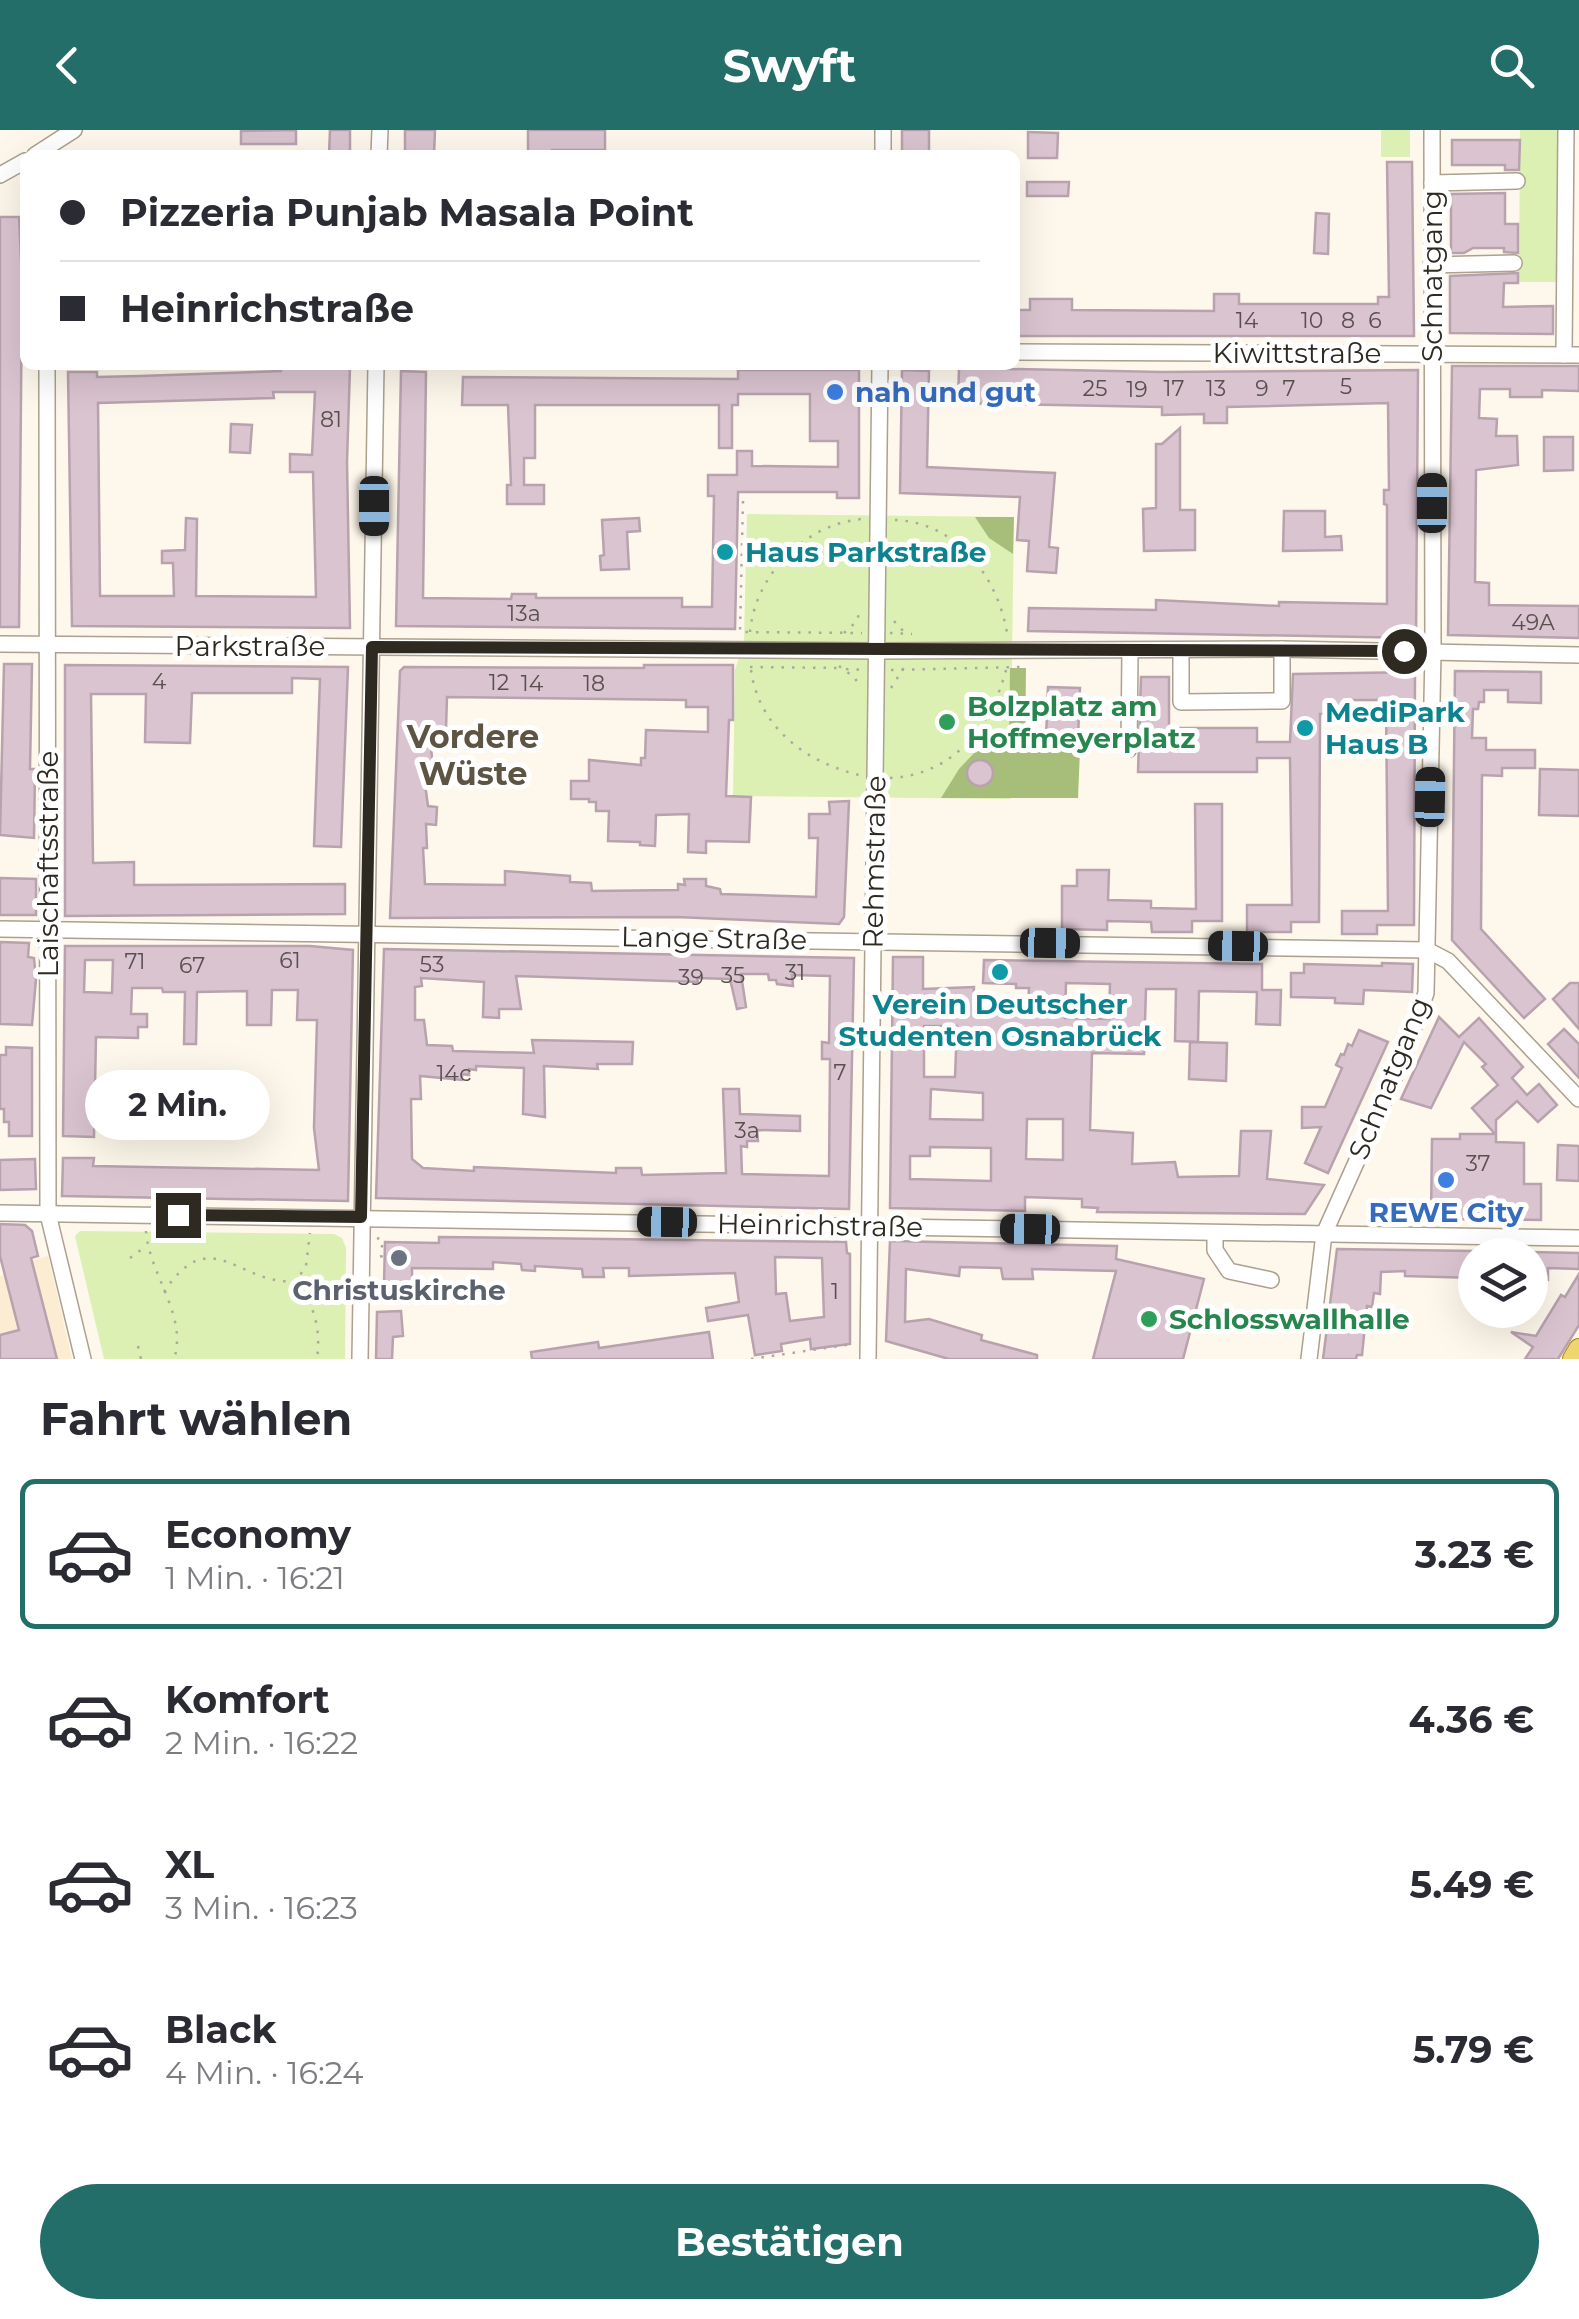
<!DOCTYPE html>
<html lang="de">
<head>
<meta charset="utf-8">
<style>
  :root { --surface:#fff; --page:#f2f2f3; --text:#2b2b33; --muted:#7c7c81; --line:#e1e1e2; --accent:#246e6a }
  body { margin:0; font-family:Montserrat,sans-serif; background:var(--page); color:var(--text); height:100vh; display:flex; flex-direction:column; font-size:38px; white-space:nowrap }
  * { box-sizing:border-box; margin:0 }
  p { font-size:32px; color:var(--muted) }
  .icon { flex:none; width:55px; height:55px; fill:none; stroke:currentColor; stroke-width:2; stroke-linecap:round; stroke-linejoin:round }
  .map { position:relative; height:1229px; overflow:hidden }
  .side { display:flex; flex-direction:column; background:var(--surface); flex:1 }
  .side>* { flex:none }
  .guide { position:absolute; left:20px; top:20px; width:1000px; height:220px; border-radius:15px; box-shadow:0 10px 40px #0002; display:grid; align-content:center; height:220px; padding:0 40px; background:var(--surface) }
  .fabs { position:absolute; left:1458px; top:1108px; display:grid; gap:20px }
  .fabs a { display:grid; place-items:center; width:90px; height:90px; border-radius:50%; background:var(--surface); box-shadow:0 10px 40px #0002; font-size:50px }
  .end { position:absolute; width:45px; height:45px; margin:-22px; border:12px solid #2e2a22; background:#fff; box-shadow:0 0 0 5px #fff }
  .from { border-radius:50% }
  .bubble { position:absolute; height:70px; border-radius:35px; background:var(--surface); box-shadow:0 10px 40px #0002; font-size:32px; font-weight:700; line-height:70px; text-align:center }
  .car { position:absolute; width:30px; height:60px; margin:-30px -15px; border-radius:12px; box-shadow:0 0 8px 2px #0007; background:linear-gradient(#222 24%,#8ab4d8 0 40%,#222 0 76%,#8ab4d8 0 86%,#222 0) }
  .guide b { display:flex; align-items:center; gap:35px; height:95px; font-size:38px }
  .guide b+b { border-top:2px solid var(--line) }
  .guide i { width:25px; height:25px; background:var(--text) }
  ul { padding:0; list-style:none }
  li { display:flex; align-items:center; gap:30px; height:150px; margin:0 20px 15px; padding:0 20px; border:5px solid transparent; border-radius:15px }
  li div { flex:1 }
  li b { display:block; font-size:38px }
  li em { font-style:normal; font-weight:700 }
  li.current { border-color:var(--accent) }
  li>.icon { width:90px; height:90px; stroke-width:1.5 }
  h2 { padding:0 40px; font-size:45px; line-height:120px }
  .primary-button { display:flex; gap:20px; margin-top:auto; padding:20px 40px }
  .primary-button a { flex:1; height:115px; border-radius:60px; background:var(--accent); color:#fff; font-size:40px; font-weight:700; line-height:115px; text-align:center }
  header { display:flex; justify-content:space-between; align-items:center; height:130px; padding:0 40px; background:var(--accent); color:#fff; font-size:45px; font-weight:700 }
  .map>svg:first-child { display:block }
  .built { fill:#fcecd1 }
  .green { fill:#dbf0b2 }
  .forest { fill:#a7bd7a }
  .building { fill:#dac4d0; stroke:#b7a2ad; stroke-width:2.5; fill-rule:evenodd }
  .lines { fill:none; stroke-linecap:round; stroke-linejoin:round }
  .minor-casing { stroke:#aca08e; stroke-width:18 }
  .major-casing { stroke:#a38715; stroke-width:22 }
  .path { stroke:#aea89e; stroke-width:2.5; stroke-dasharray:2.5 8; stroke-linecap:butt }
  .minor { stroke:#fff; stroke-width:15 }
  .major { stroke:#eed56e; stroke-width:20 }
  .route { stroke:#2e2a22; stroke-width:12 }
  .shop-dot { fill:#3f7fe0; stroke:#fff; stroke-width:4 }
  .culture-dot { fill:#0f9aa8; stroke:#fff; stroke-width:4 }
  .leisure-dot { fill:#2e9e5b; stroke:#fff; stroke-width:4 }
  .worship-dot { fill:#6b7280; stroke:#fff; stroke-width:4 }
  .labels { text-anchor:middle; stroke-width:10; stroke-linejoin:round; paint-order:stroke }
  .number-label { font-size:22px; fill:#59504e }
  .street-label { font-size:28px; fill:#2e2a22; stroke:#fff }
  .shop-label { font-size:28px; font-weight:bold; fill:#366cbe; stroke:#fff; text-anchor:start }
  .culture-label { font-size:28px; font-weight:bold; fill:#0d838f; stroke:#fff; text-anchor:start }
  .leisure-label { font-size:28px; font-weight:bold; fill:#27864d; stroke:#fff; text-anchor:start }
  .worship-label { font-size:28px; font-weight:bold; fill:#5b616d; stroke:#fff }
  .quarter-label { font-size:32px; font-weight:bold; fill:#5e5443; stroke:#fff }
</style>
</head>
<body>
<header><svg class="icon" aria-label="back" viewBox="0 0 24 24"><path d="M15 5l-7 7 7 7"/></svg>Swyft<svg class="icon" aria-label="search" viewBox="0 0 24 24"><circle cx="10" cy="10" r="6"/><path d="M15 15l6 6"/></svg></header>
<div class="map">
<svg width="1579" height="1229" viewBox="0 0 1579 1229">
  <rect width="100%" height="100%" fill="#fef7eb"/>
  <path class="built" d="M48,1126l24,103h-72v-83l4,-1 -1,-7z"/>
  <g class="green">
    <rect x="1381" y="0" width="29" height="27"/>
    <path d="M1520,0h39l-1,152h-39z"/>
    <path d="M747,384l267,3 -4,282 -277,-3 2,-126 9,-29z"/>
    <path d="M80,1101l254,3 8,4 4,10 -1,111h-241l-29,-123z"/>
  </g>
  <g class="forest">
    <path d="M975,387h39l-1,37 -24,-16z"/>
    <path d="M1010,538h16l-1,82h55l-2,48h-137l18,-29 17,-18 33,-2z"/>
  </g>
  <g class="building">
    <path d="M296,0v14h-55v-13z"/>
    <path d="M330,0h20v25h-21z"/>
    <path d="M405,0h30l-1,25h-29z"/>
    <path d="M528,0h77v20h-53v5h-24z"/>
    <rect x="902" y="0" width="27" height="25"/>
    <path d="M1028,2l30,1 -1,25h-29z"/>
    <path d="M1452,10h68l-1,30h-14v-5h-53z"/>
    <path d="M1387,32h25l2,174h-399v-26h15v-11h42v11l142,1v-17h25v10h139v-7h11z"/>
    <path d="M1027,52h42l-1,14h-41z"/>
    <path d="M1505,63v31h13v29l-14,-1v-4h-31l-9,5h-13v-59z"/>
    <path d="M1316,83l13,1 -1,40 -14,-1z"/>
    <path d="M0,87h19l3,64 -3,346h-19z"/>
    <path d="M1518,143v10h-14l-1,24 50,-1v28l-103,-1v-57z"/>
    <path d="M316,235l34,2 -3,95 3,166 -278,-2 -4,-254h29v5l43,-1 141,-5v-5zM273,262h42l-3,63 -22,-1v18h23l3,125 -120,-1 1,-77 -11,-1 -1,32 -23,1v12h11l1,33h-74l-2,-193 176,-5z"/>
    <path d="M1452,236h127v25l-37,-1v7h-32v-8h-30l-1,29 18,1 -1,17h21l1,29 -42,5 -1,112 14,1v22l90,1v32l-131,-3z"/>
    <path d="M959,238l203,4 256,-2 -2,268 -388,-7 1,-23 127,2v-10l123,6v-4l108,2v-99l-3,-1v-14h5l-1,-87 -161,4v16h-23v-9l-42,1v-8l-204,-4z"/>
    <path d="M738,240h121v128h-22v-6h-99l-3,137 -339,-3 5,-255 25,1 -3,226 88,1 1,-5h24v4h146v9h30l2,-111h-6v-21h29v-24h15v15l86,1v-26h-28v-47h-72v11h-6v43h-13v-43h-184v53h-11v27h20v19h-37v-19h4l-3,-80h-46l1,-28 275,2z"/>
    <path d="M902,240l27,1 -2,96 128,6 -6,74 9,1 -2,25 -29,-2 2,-30 -12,-1 3,-43 -120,-4z"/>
    <path d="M231,294l21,1 -2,28 -20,-1z"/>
    <path d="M1180,298v82h15v40l-51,1 -1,-42 13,-1v-64h6z"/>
    <path d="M1544,307h29v33l-29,1z"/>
    <path d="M1284,381h41v26l16,-1 1,14 -59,1z"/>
    <path d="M639,388l1,13 -13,1 2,37 -28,1 -1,-14 4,-1 -2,-35z"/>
    <path d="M4,534h28l-2,105h5l-1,69 -34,-3z"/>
    <path d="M65,535l283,2 -7,180 -27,-1 6,-167 -28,-1v15h-100l-2,50 -45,-1 1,-48h-55l2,169 41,-1v23l211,-1v30l-280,2z"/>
    <path d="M644,535h89v55h-4l-3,76 25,1 -2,45 -43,-1v12l-18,-1 1,-38 -33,1 -1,31 -15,-1v-3l-32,-1 1,-30h-13v-9h-7v-3h-18v-18h18v-21l52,5v-7h4l1,-28 62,2v-25h-22v-7l-239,-3 -1,32h-11v8h-5l3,31 -4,1 1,8h-6l4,29 9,1 -1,18 -10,-1 1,24h-4l2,36 80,1v-14l65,5v6l21,1 1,8 86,-1v-6l7,1 -1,-6h22v7l14,3 1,5 95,3 2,-59h-9v-24h21l-1,-12 20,-1 -5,116 -5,7 -163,-7 -286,1 10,-247 4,-4 240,1z"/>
    <path d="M1455,541l86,1v31l-33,-1v-12h-24v12h-5l-1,7h-5l-1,29h14v12h49v18h-33v8l-20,-1 -1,154 64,70 -21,19 -72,-78z"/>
    <path d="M1415,542l-1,253h-37v9h-35v-23h46l-2,-211h-37v13l-29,1 -1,208h-28v10h-44v-27h45l-2,-147h-33v14h-119l3,-95h28v51h88v14h33l3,-68z"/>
    <path d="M1048,557l32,1 -2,51 -32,-1z"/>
    <circle cx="980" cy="643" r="13"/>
    <path d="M1540,639l39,1v46l-40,-1z"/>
    <path d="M1195,674h27v117h-30v11h-40l-1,-10 -44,-1v9l-45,-1v-43h15v-16h32l-1,30 43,1v7l45,1z"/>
    <path d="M0,748l36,1v36h-36z"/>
    <path d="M0,812l29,1 -1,14 6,1 2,21 -4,46 -32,-1z"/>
    <path d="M65,816h245l43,4 -5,251 -286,-5 1,-38h31l-1,8 226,4 -5,-42 3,-108h-20l1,-30h-26l-1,35h-24v-34l-50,1 -1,52h-12l1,-52h-22l-1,-4h-30l-1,26h16v13h-9v11l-42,-1 -2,100 -31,-1zM85,830h28l-1,33 -28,-1z"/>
    <path d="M384,819l470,9 -5,251 -473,-11zM741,844h27l1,6h7l1,4 16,2 -1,-11 38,1 -1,67 -7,-1v17h8l-1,117 -87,-2 -1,-28 6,1v-6h11l-1,-11 43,1v-15l-60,-2 -1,-25h-16l3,84 -84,2 -1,-7h-25v5l-142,-6v4l-51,-3 -11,-9 -1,-60h10l-1,-23 42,4v-6l7,1v-6l7,1v-4l48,2 -1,46 22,3 -1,-51 54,3 -1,-5h35l1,-22 -101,-2 2,13 -81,-2 -1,-5 -25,-1 -3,-25h-9v-33l7,-1 -1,-8 63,4 -1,35 16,1v-9h22l-5,-33 182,6 -1,-4 33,1 7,30 9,-2z"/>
    <path d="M893,827h30v32l51,-2 -1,24 55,1 1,-24h-13v-4l-33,-1 1,-23 278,4v26h19l-1,35 -24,-1 1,-32 -58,-1 -1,51 -23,-1 1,-52h-30l-2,65 -52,-1 -2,77 43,3 -1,31 43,-2 3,15 61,-1 2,-45h30l-4,48 57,6 -19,29 -208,-2 1,-4 -16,-1v-8l-57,-2v14l-135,-3zM1066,853l44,1 -1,35 -44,-1zM924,896h33l-2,51h-31zM931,959l52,4v27l-53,-1zM1027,989h36v41l-37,-1zM930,1017l61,1v33l-81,-2v-23h20z"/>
    <path d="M1382,833l31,1 -1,28 -48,-2 -1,14 -28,-1v-5l-44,-1v-24h13v-9l78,2z"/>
    <path d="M1570,853h9v46l-26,-30z"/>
    <path d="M1439,887l20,20 20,-19 44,49 -11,11 15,17 12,-11 18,21 -19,17 -21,-21 -21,19v22l28,1v41h17v36l-110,-1 1,-80h28v-5h35l-23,-26 26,-23 -16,-18 4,-3 -22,-22 -33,66 -30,-9z"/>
    <path d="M1564,899l15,15v34l-31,-34z"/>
    <path d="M1359,900l29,12 -60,131 -23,-10 16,-36 -19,1v-21h23l17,-39 -6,-3 5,-11 3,1 4,-11 4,2z"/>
    <path d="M1190,912l37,1 -1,38 -37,-2z"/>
    <path d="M6,917l26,1v88h-23v-14h-5v-13h-4v-54h6z"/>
    <path d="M1558,1015l21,1v35l-22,-1z"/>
    <path d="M35,1029l1,30 -36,1v-30z"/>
    <path d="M0,1094l25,1 7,6 6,25 -7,2 26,101h-57v-24l19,-5 -19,-74z"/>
    <path d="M439,1107l407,5 1,11 3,1v90l-39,5 -1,-10 -29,5 1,7 -27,4 -7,-40 -40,6 -2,-13 33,-6 -4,-29 -106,3v-8h-26l1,9h-21l-1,-8 -47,-3v5l-13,-1 -1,-6 -28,-2v7l-81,-1v18l-15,13 -13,-15 1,-42 54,1zM775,1127l47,1 2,59 -34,4 -4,-28 -10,1z"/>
    <path d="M890,1111l227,5 -1,13 88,20 -21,80h-90l23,-88 -84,-2 1,10h-30l-2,-11 -41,-1 -1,9 -53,-7 -1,53 24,-3 53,16 -1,5 56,15v4h-88l-63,-18z"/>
    <path d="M1337,1119l138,2v27l-70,-2v-5l-24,1 -1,22 -6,-1 -2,14 -5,-1 -5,49h-5l-1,4h-33z"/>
    <path d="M1530,1122l49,1v16l-31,-1v12l-18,-1z"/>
    <path d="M1579,1144v51l-21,34h-33l8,-12 -22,-15 25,4 25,-41 4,2z"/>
    <path d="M401,1181l2,25 -10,1 -1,22h-16l1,-47z"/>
    <path d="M709,1202l4,27h-181l-1,-7 67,-10 1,6z"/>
  </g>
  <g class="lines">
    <defs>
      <g id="minor">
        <path d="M35,25l39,-25"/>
        <path d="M379,25l1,-25"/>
        <path d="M883,25v-25"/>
        <path d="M0,45l25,-14"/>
        <path d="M1432,53l85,-2"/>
        <path d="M1431,135l83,-2"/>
        <path d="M1015,222l564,3"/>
        <path d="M1564,225l2,-225"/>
        <path d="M47,235l1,849 35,145"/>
        <path d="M0,514l877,7 405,-2 297,6"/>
        <path d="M1181,520v52l101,-1v-52"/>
        <path d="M1129,619l1,-98"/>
        <path d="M0,799l1427,21 21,11 131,138"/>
        <path d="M0,1083l1579,25"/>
        <path d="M1215,1103v17l14,21 42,9"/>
        <path d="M360,1229l16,-994"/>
        <path d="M868,1229l12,-994"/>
        <path d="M1309,1229l15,-125 79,-176 23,-65 7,-341 -1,-522"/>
      </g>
      <path id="major" d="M1573,1229l6,-10"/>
    </defs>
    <use href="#minor" class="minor-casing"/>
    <use href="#major" class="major-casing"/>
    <g class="path">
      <path d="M743,371l-3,131 122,1"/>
      <path d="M895,390c61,2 103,57 112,113"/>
      <path d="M894,491l11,12"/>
      <path d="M750,502c5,-57 55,-108 112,-113"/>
      <path d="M844,503l12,-11 4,-10"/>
      <path d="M890,503l22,1"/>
      <path d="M839,536l16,12 5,10"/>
      <path d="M750,537l88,1"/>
      <path d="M846,539l17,1"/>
      <path d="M751,540c8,58 55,92 108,105"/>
      <path d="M891,540l131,-3"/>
      <path d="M891,558l14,-22"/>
      <path d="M890,648c63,-3 101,-51 116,-108"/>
      <path d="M146,1101c3,44 42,84 28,128"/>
      <path d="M377,1108l5,2v16l-5,2"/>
      <path d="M130,1128l15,-11"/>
      <path d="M297,1153c18,23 24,47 20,76"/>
      <path d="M164,1162c47,-72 76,-5 132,-11l10,-15 4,-33"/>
      <path d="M138,1216l3,13"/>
      <path d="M751,1229l102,-15"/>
    </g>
    <use href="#minor" class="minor"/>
    <use href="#major" class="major"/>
  </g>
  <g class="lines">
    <path class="route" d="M178,1085l183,2 11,-570 1032,4"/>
  </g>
  <g class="shop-dot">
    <circle cx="835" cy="262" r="10"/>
    <circle cx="1446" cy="1050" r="10"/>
  </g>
  <g class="culture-dot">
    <circle cx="725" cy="422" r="10"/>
    <circle cx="1305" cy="598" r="10"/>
    <circle cx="1000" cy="842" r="10"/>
  </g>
  <g class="leisure-dot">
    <circle cx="947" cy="592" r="10"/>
    <circle cx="1149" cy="1189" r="10"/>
  </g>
  <circle class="worship-dot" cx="399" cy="1128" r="10"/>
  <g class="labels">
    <g class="number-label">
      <text x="1247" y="198">14</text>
      <text x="1312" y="198">10</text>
      <text x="1348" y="198">8</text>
      <text x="1375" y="198">6</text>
      <text x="1346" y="264">5</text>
      <text x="1095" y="266">25</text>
      <text x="1174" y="266">17</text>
      <text x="1216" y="266">13</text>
      <text x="1262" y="266">9</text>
      <text x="1289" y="266">7</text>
      <text x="1137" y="267">19</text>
      <text x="331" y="297">81</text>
      <text x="524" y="491">13a</text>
      <text x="1533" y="500">49A</text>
      <text x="159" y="559">4</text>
      <text x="499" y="560">12</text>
      <text x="532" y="561">14</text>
      <text x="594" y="561">18</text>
      <text x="290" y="838">61</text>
      <text x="135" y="839">71</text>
      <text x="432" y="842">53</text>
      <text x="192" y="843">67</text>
      <text x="795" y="850">31</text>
      <text x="733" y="853">35</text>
      <text x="691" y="855">39</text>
      <text x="840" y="950">7</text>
      <text x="454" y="951">14c</text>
      <text x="747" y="1008">3a</text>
      <text x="1478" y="1041">37</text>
      <text x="835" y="1169">1</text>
    </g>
    <g class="street-label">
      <text transform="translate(1432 146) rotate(-90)" y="10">Schnatgang</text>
      <text x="1297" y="233">Kiwittstraße</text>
      <text x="250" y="526">Parkstraße</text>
      <text transform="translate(874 732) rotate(-89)" y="10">Rehmstraße</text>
      <text transform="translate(48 734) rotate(-90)" y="10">Laischaftsstraße</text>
      <text transform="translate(714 808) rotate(1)" y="10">Lange Straße</text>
      <text transform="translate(1389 948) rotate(-68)" y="10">Schnatgang</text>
      <text transform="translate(820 1095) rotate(1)" y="10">Heinrichstraße</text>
    </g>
    <g class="shop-label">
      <text x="855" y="272">nah und gut</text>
      <text x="1446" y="1092" text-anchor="middle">REWE City</text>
    </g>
    <g class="culture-label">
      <text x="745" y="432">Haus Parkstraße</text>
      <text x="1325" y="592">MediPark<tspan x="1325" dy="32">Haus B</tspan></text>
      <text x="1000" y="884" text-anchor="middle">Verein Deutscher<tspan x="1000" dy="32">Studenten Osnabrück</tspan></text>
    </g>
    <g class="leisure-label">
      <text x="967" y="586">Bolzplatz am<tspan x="967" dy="32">Hoffmeyerplatz</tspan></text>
      <text x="1169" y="1199">Schlosswallhalle</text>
    </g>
    <g class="worship-label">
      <text x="399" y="1170">Christuskirche</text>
    </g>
    <g class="quarter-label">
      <text x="473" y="618">Vordere<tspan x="473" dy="37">Wüste</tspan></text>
    </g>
  </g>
</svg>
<div class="fabs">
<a><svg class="icon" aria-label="layers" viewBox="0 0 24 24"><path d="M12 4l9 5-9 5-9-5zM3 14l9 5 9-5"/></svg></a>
</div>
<i class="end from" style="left:1404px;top:521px"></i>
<i class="end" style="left:178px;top:1085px"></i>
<div class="bubble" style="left:85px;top:940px;width:185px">2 Min.</div>
<i class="car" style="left:1432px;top:373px;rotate:0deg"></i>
<i class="car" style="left:374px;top:376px;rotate:180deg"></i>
<i class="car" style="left:1430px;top:667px;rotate:1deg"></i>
<i class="car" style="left:1050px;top:813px;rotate:91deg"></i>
<i class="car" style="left:1238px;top:816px;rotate:271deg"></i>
<i class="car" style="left:667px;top:1092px;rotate:271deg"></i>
<i class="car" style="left:1030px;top:1099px;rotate:271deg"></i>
<div class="guide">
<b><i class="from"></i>Pizzeria Punjab Masala Point</b>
<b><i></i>Heinrichstraße</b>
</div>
</div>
<section class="side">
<h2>Fahrt wählen</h2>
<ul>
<li class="current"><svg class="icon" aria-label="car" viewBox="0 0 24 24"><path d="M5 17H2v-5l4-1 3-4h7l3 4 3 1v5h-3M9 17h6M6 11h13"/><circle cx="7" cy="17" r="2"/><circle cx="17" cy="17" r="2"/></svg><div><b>Economy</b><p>1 Min. · 16:21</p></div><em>3.23 €</em></li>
<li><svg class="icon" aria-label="car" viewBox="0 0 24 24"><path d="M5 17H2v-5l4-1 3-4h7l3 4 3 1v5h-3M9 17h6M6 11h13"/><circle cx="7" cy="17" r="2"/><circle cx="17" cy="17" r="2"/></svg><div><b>Komfort</b><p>2 Min. · 16:22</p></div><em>4.36 €</em></li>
<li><svg class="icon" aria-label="car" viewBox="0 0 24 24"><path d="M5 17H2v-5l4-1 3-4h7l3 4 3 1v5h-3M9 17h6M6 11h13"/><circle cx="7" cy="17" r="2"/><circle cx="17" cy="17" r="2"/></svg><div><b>XL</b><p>3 Min. · 16:23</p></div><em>5.49 €</em></li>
<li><svg class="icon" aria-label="car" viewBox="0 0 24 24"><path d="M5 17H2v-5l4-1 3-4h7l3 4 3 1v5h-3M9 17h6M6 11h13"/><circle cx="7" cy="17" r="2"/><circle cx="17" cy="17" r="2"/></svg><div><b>Black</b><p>4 Min. · 16:24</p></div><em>5.79 €</em></li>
</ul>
<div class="primary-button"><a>Bestätigen</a></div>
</section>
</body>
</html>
